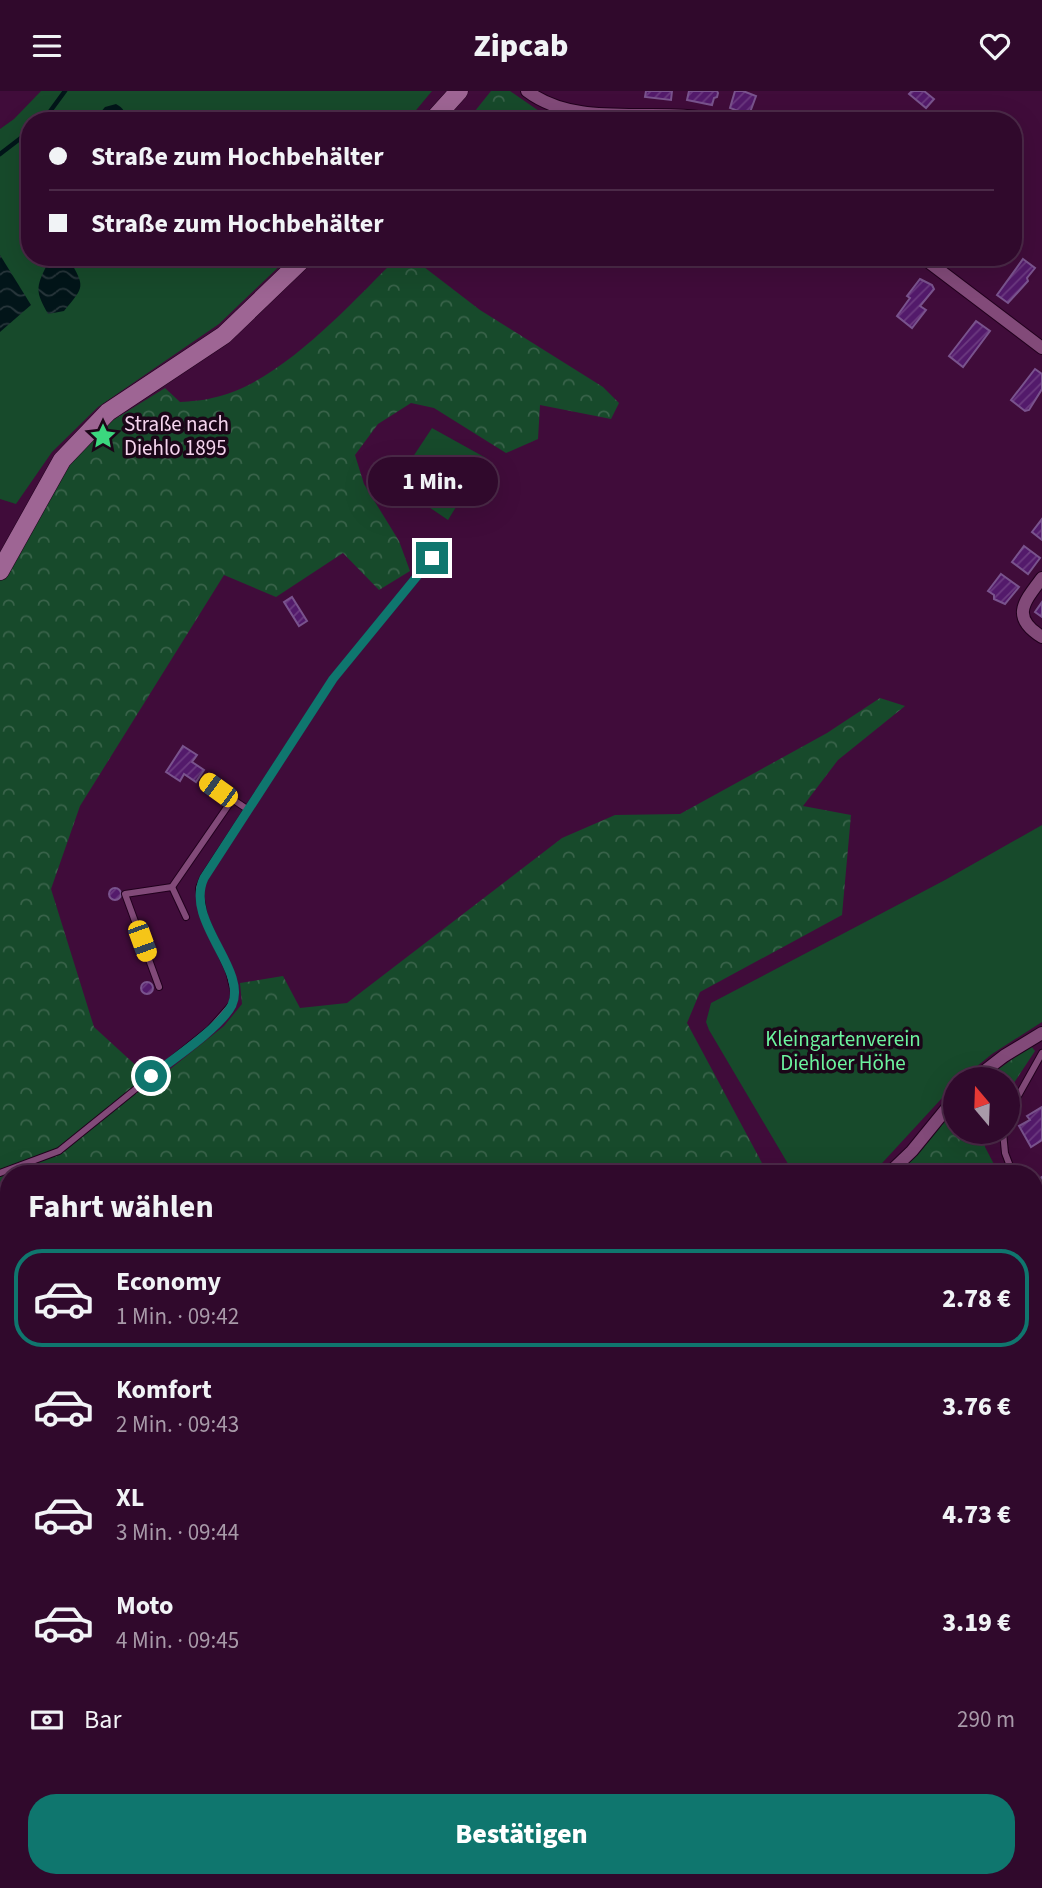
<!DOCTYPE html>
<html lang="de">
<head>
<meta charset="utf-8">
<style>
  :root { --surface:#30092c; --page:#3c1738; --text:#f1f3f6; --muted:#a89aa9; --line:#4b2a48; --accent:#0f766e }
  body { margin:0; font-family:"Source Sans 3",sans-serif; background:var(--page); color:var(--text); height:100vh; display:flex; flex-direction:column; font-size:26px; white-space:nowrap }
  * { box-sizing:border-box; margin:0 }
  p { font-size:23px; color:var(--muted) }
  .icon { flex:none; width:38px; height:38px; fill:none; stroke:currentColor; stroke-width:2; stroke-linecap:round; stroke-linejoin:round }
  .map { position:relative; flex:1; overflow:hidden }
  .details { position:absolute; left:0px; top:1074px; width:1043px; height:723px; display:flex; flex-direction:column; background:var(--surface); border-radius:28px 28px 0 0; box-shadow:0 7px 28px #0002,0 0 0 2px var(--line) }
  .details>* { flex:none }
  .top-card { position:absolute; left:21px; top:21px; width:1001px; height:154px; border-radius:28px; box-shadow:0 7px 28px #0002,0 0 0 2px var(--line); display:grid; align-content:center; height:154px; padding:0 28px; background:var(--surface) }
  .needle { width:46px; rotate:341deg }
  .buttons { position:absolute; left:943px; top:976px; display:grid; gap:14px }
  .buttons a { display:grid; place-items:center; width:77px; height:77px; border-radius:50%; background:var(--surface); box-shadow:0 7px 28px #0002,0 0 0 2px var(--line); font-size:35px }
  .end { position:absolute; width:32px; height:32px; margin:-16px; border:9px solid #0f766e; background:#fff; box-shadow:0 0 0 4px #fff }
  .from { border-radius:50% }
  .bubble { position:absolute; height:49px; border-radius:24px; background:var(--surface); box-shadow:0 7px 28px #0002,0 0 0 2px var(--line); font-size:23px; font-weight:800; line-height:49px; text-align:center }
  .car { position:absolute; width:21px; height:42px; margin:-21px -10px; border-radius:9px; box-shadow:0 0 5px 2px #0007; background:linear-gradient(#f5c518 24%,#345 0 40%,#f5c518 0 76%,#345 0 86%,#f5c518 0) }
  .top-card b { display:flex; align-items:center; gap:24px; height:66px; font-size:26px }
  .top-card b+b { border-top:2px solid var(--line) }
  .top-card i { width:18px; height:18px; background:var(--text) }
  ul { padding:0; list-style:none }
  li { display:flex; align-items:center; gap:21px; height:98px; margin:0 14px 10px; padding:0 14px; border:4px solid transparent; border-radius:28px }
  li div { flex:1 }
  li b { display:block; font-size:26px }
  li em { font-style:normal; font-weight:800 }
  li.selected { border-color:var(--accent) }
  li>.icon { width:63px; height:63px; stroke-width:1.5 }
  h2 { padding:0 28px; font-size:32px; line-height:84px }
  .pay { display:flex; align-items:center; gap:18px; height:77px; padding:0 28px; font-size:26px }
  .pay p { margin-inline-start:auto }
  .action { display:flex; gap:14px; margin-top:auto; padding:14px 28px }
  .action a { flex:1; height:80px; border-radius:28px; background:var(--accent); color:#fff; font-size:28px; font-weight:800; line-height:80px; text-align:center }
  header { display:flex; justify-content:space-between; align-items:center; height:91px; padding:0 28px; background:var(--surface); font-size:32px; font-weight:800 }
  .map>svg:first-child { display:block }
  .forest { fill:url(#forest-crowns) }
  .green { fill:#174a2b }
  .water { fill:url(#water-waves) }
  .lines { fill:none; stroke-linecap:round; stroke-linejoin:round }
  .stream { stroke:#021519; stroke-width:4.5 }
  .building { fill:url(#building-hatch); stroke:#79538d; stroke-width:2 }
  .lane-casing { stroke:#21001d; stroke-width:8 }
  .street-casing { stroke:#21001d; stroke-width:14 }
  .secondary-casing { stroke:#21001d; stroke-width:19 }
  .lane { stroke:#824a79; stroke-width:6 }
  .street { stroke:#824a79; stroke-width:12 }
  .secondary { stroke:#9e6594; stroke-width:18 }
  .route { stroke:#0f766e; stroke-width:9 }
  .labels { text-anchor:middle; stroke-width:7; stroke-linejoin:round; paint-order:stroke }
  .poi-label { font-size:21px; fill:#f4d4ed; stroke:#1b0618; text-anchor:start }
  .park-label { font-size:21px; fill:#6cf39e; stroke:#1b0618 }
</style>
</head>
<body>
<header><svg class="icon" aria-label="menu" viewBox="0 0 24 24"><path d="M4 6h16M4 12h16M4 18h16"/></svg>Zipcab<svg class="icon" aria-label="heart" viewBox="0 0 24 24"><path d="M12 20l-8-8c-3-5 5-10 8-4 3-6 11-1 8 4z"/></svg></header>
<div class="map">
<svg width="1042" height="1797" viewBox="0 0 1042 1797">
  <defs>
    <pattern id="forest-crowns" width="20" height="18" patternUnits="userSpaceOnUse" patternTransform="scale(1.75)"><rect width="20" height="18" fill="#174a2b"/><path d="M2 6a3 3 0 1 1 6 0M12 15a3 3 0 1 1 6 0" fill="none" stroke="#39634a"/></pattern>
    <pattern id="water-waves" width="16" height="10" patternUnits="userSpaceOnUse" patternTransform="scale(1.75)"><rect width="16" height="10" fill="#021519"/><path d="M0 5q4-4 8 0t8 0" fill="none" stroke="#28363b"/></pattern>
    <pattern id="building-hatch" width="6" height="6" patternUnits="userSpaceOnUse" patternTransform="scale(1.75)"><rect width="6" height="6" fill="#531a6b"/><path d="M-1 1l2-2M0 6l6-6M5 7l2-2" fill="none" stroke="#6c3a80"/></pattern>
  </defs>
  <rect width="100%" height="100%" fill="#400c3a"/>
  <g class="forest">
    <path d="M491,0h19l29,20 -8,10h-64z"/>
    <path d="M398,166h32l-6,10 56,43 123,77 16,16 -8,16 -71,-14 -2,34 -32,14 -72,-45 -23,-5 -33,21 -23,31 9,29 35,57 11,30 -31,19 -36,-37 -67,44 -52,-22 -144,231 -29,83 43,138 60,55 70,-56 18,-22 -2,-21 43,-7 17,32 47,-5 215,-165 53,-23 65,-1 147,-81 53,-35 25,8 -67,54 -35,46 48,9 -9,100 -142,77 -13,31 75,140 9,11h-762v316l-9,2v-925l65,-103 45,-42 55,-34 15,14c11,-1 22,-1 32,-4 67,-13 138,-94 186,-141z"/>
    <path d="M1031,955l4,5 -27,41v-12h-25z"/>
    <path d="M955,1017l1,24h27l2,15 14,27h-103l25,-24z"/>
    <path d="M0,1584l9,7v66l-9,2z"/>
    <path d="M627,1788l4,6 10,3h-192l-14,-8z"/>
  </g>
  <g class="green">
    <path d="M41,0h391l-25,30h-377v136h259l-70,67 -121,83 -46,45 -36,52 -16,-5v-370l14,-10z"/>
    <path d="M432,337l54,30 -38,62 -53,-36z"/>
    <path d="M1042,734v197l-50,32 -32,26h-4l-1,4 -83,90h-78l-85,-144 -3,-8 5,-19 234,-123z"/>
  </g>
  <g class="water">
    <path d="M116,13c7,4 11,8 8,17h-31l12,-14z"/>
    <path d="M0,164l31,50 -31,27z"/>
    <path d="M69,168c16,28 16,27 -5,52l-16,3c-12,-22 -13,-26 -1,-49z"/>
  </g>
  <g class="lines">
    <g class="stream">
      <path d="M43,30l22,-30"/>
      <path d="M0,63l30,-23"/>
    </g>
  </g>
  <g class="building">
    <path d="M646,0h26l-1,9 -26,-3z"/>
    <path d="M689,0h28l1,2 -1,4 -3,1 -2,7 -25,-5z"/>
    <path d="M743,0l13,5 -7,19 -19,-7 5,-17z"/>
    <path d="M912,0h12l10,8 -8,9 -17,-14z"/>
    <path d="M785,20h3l12,10h-21z"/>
    <path d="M1023,168l12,9 -8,10 1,3 -20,22 -11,-8z"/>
    <path d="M920,188l12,6 2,4 -14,17 6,4 -14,18 -15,-12 13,-18 -3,-2z"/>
    <path d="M976,230l14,10 -27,36 -14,-11z"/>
    <path d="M1035,278l7,5v15l-13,21 -4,1 -14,-11z"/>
    <path d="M424,369l8,4 -5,9 -8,-4z"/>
    <path d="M1042,428v21l-10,-8z"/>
    <path d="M1024,455l16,12 -12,16 -16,-12z"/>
    <path d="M1001,483l18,13 -14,17 -11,-5v-4l-6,-4z"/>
    <path d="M292,506l15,24 -8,5 -15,-24z"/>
    <path d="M1042,511v15l-7,-5z"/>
    <path d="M183,655l14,9 -5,7 12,8 -8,12 -12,-8 -4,7 -14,-9z"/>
    <circle cx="115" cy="803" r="6"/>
    <circle cx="147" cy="897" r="6"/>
    <path d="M1042,1016v33l-11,7 -12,-21 11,-6 -3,-4z"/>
    <path d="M1042,1086v33h-1l-7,-12v-16z"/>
    <path d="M1034,1475l8,6v15l-4,6 -4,-2z"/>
    <path d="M645,1788h9l-5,8 -7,-5z"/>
    <path d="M723,1788l8,1 -7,8 -5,-3z"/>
    <path d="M792,1788h26l4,4 -4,5h-25l3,-5z"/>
    <path d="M861,1788h16l-6,9z"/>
    <path d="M1017,1788h4l11,9h-22z"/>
  </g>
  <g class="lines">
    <defs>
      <g id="lane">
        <path d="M204,689l43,29"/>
        <path d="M172,796l14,30"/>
        <path d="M159,896l-34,-93 47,-7 60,-87"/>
        <path d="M1008,1023l34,-61"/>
        <path d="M1003,1041l2,21 8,21"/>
        <path d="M0,1082l59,-22 151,-122 23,-26 1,-11 -5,-21 -25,-54 -5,-29 4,-10 130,-199 99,-121"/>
        <path d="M1034,1122l8,12"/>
        <path d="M1034,1431l8,-10"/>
        <path d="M1034,1539l8,-11"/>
        <path d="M1034,1573l8,6"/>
        <path d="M914,1788l9,9"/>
      </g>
      <g id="street">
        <path d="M527,0c53,40 132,14 194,30"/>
        <path d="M922,166l120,91"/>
        <path d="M1042,487c-18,24 -32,39 0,59"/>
        <path d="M973,989l31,-24 38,-23"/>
        <path d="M888,1083l24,-23 44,-54"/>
        <path d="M1034,1655l8,-11"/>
        <path d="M1034,1704l8,14"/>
        <path d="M972,1788l7,9"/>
      </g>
      <g id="secondary">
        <path d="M432,30l27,-30"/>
        <path d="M0,480l62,-111 46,-48 116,-77 81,-78"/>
      </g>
    </defs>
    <use href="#lane" class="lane-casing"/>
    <use href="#street" class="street-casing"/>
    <use href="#secondary" class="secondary-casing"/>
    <use href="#lane" class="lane"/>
    <use href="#street" class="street"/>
    <use href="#secondary" class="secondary"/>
  </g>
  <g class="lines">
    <path class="route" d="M151,985c21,-16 70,-49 81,-71 16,-36 -48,-84 -28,-127l129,-199 99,-121"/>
  </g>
  <defs>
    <symbol id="sight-bare" viewBox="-9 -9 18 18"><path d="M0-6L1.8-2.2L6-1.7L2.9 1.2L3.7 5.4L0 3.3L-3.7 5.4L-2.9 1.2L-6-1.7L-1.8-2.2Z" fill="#3bd77e" stroke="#1b0618" stroke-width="2.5" paint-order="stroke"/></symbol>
  </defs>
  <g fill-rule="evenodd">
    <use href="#sight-bare" x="84" y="326" width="38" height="38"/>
  </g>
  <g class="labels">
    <g class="poi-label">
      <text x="124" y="340">Straße nach<tspan x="124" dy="24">Diehlo 1895</tspan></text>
    </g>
    <g class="park-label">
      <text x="843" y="955">Kleingartenverein<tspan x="843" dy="24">Diehloer Höhe</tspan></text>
    </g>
  </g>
</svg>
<div class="buttons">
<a><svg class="needle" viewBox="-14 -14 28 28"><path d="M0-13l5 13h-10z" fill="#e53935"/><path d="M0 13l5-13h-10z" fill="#a89aa9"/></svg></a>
</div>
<i class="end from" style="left:151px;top:985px"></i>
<i class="end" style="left:432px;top:467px"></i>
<div class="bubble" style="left:368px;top:366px;width:130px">1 Min.</div>
<i class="car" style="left:218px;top:699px;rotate:306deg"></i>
<i class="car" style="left:142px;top:850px;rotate:160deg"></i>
<div class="top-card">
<b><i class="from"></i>Straße zum Hochbehälter</b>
<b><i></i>Straße zum Hochbehälter</b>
</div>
<section class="details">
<h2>Fahrt wählen</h2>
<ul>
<li class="selected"><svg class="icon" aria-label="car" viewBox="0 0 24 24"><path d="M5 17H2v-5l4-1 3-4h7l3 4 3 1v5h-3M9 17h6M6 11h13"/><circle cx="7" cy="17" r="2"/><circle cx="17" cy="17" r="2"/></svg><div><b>Economy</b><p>1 Min. · 09:42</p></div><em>2.78 €</em></li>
<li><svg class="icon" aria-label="car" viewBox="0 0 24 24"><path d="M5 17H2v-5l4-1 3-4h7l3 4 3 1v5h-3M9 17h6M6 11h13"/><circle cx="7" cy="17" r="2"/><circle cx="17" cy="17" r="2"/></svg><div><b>Komfort</b><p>2 Min. · 09:43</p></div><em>3.76 €</em></li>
<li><svg class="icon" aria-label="car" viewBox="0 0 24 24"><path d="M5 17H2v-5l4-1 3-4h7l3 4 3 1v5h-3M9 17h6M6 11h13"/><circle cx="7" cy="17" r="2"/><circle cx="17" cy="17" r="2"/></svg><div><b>XL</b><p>3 Min. · 09:44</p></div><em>4.73 €</em></li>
<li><svg class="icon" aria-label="car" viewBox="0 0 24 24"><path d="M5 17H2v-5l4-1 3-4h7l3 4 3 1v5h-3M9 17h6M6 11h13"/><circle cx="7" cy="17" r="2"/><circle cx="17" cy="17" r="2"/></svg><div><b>Moto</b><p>4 Min. · 09:45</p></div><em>3.19 €</em></li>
</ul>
<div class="pay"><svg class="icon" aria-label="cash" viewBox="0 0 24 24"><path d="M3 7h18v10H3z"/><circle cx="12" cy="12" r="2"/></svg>Bar<p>290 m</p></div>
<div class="action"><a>Bestätigen</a></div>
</section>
</div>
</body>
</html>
